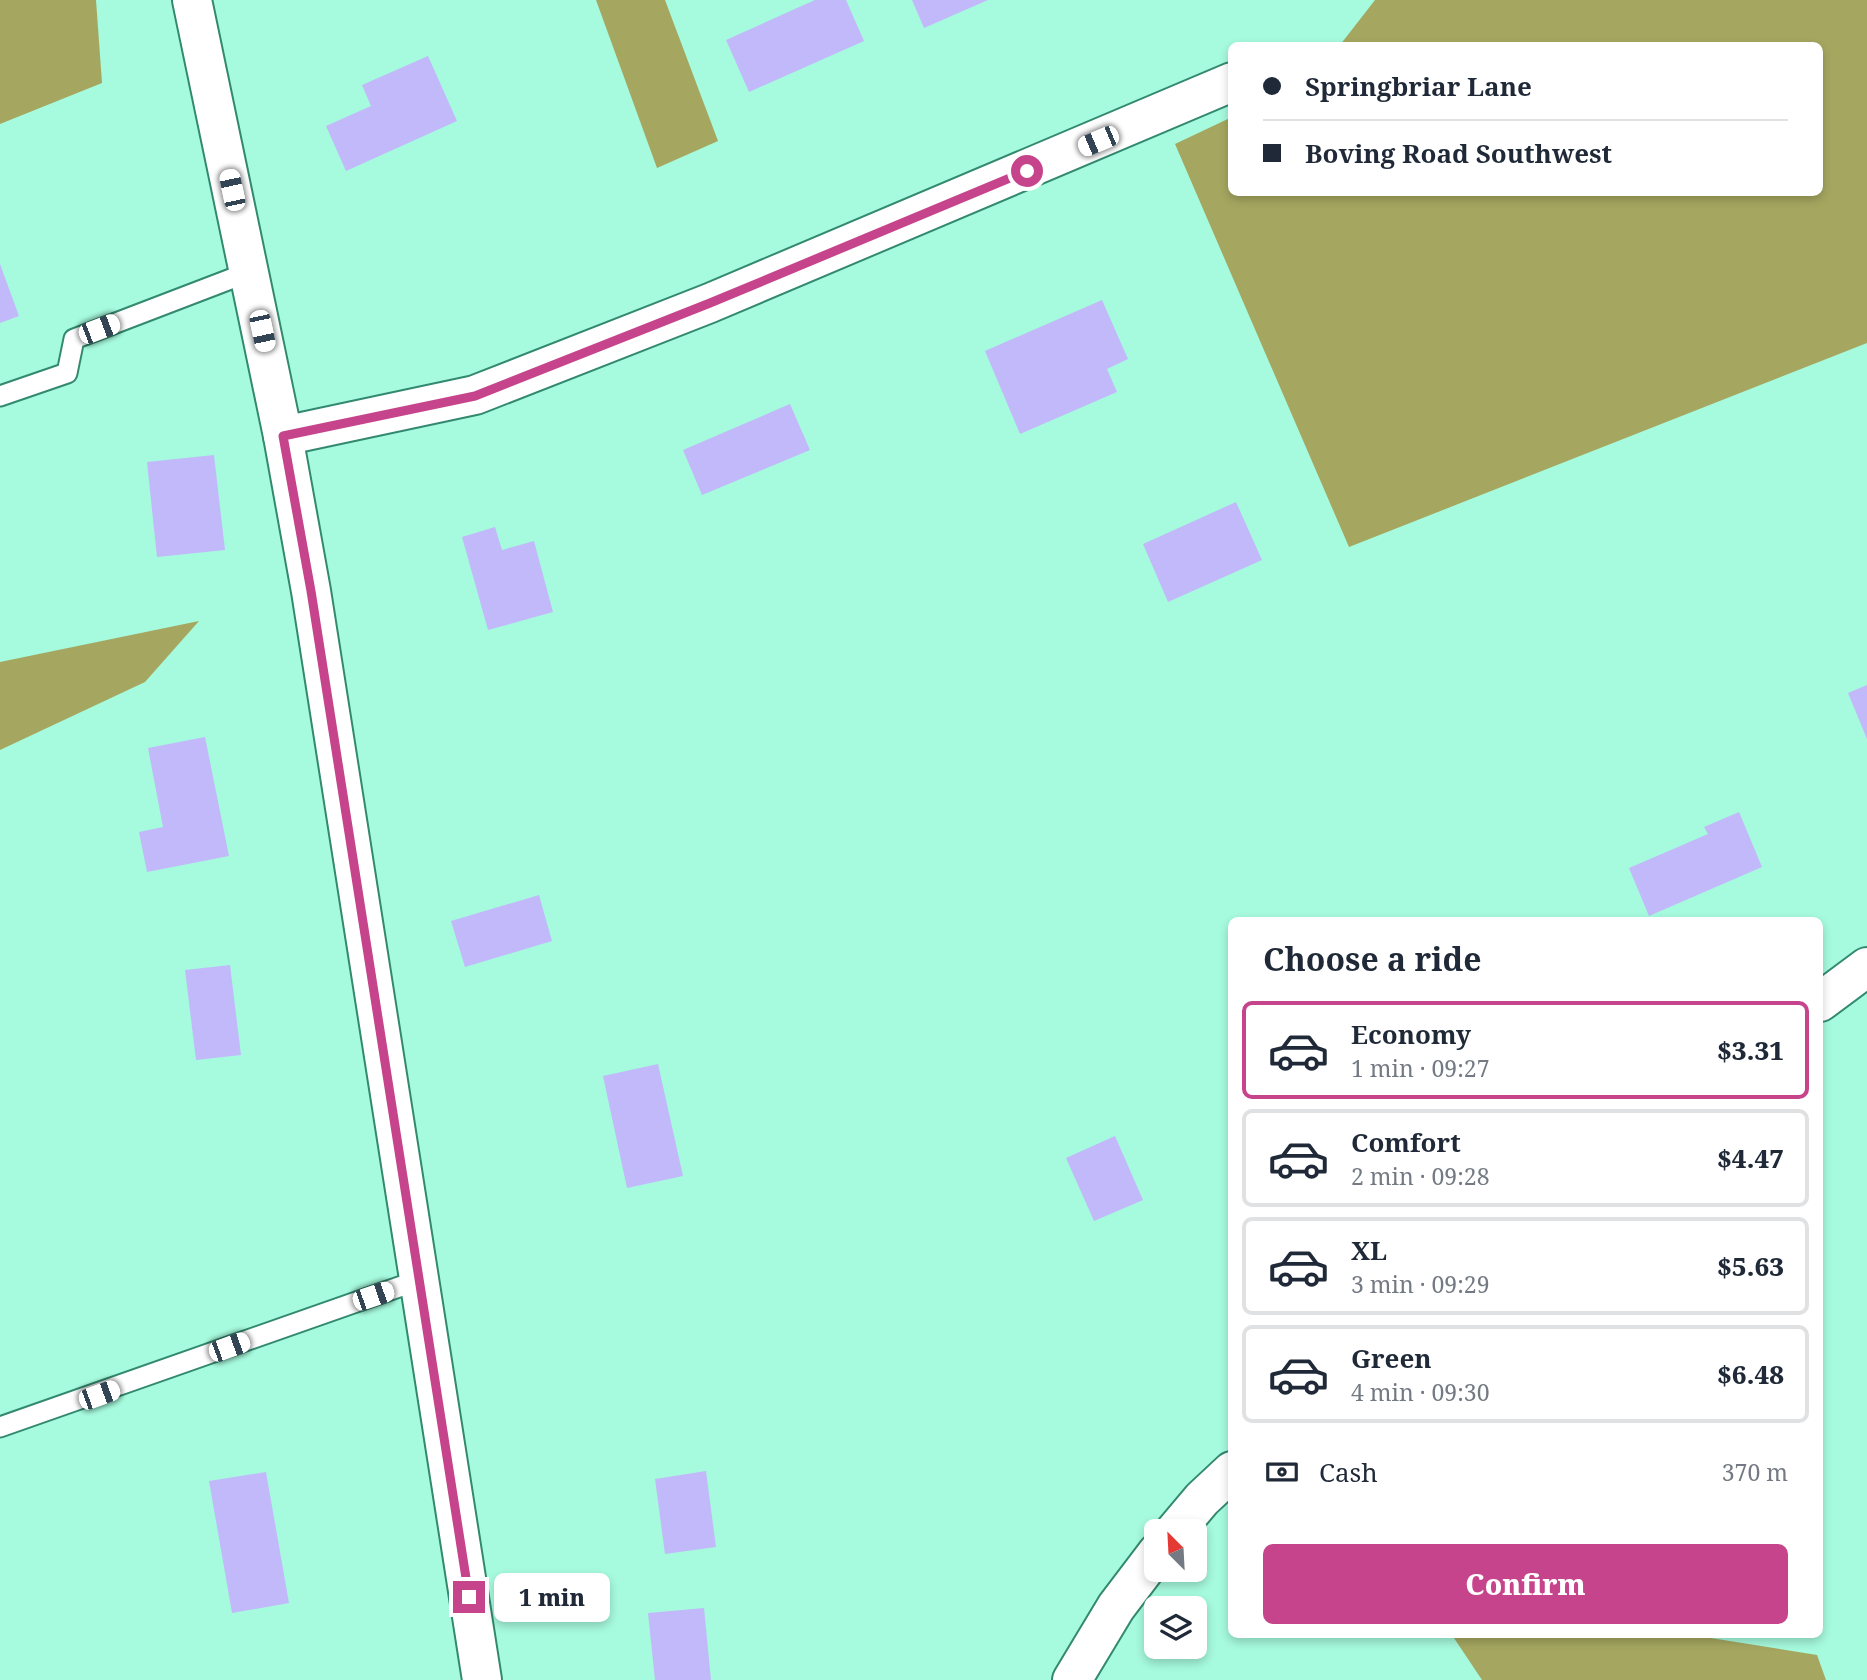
<!DOCTYPE html>
<html lang="en">
<head>
<meta charset="utf-8">
<style>
  :root { --surface:#fff; --page:#f6f6f7; --text:#1f2937; --muted:#747a83; --line:#e0e1e3; --accent:#c6448b }
  body { margin:0; font-family:"Noto Serif",serif; background:var(--page); color:var(--text); height:100vh; display:flex; flex-direction:column; font-size:26px; white-space:nowrap }
  * { box-sizing:border-box; margin:0 }
  p { font-size:23px; color:var(--muted) }
  .icon { flex:none; width:38px; height:38px; fill:none; stroke:currentColor; stroke-width:2; stroke-linecap:round; stroke-linejoin:round }
  .map { position:relative; flex:1; overflow:hidden }
  .sheet { position:absolute; left:1228px; top:917px; width:595px; height:721px; display:flex; flex-direction:column; background:var(--surface); border-radius:10px; box-shadow:0 4px 10px #0003 }
  .sheet>* { flex:none }
  .banner { position:absolute; left:1228px; top:42px; width:595px; height:154px; border-radius:10px; box-shadow:0 4px 10px #0003; display:grid; align-content:center; height:154px; padding:0 35px; background:var(--surface) }
  .needle { width:46px; rotate:336deg }
  .buttons { position:absolute; left:1144px; top:1519px; display:grid; gap:14px }
  .buttons a { display:grid; place-items:center; width:63px; height:63px; border-radius:10px; background:var(--surface); box-shadow:0 4px 10px #0003; font-size:35px }
  .end { position:absolute; width:32px; height:32px; margin:-16px; border:9px solid #c6448b; background:#fff; box-shadow:0 0 0 4px #fff }
  .from { border-radius:50% }
  .bubble { position:absolute; height:49px; border-radius:10px; background:var(--surface); box-shadow:0 4px 10px #0003; font-size:23px; font-weight:800; line-height:49px; text-align:center }
  .car { position:absolute; width:21px; height:42px; margin:-21px -10px; border-radius:9px; box-shadow:0 0 5px 2px #0007; background:linear-gradient(#fff 24%,#345 0 40%,#fff 0 76%,#345 0 86%,#fff 0) }
  .banner b { display:flex; align-items:center; gap:24px; height:66px; font-size:26px }
  .banner b+b { border-top:2px solid var(--line) }
  .banner i { width:18px; height:18px; background:var(--text) }
  ul { padding:0; list-style:none }
  li { display:flex; align-items:center; gap:21px; height:98px; margin:0 14px 10px; padding:0 21px; border:4px solid var(--line); border-radius:10px }
  li div { flex:1 }
  li b { display:block; font-size:26px }
  li em { font-style:normal; font-weight:800 }
  li.active { border-color:var(--accent) }
  li>.icon { width:63px; height:63px; stroke-width:1.5 }
  h2 { padding:0 35px; font-size:32px; line-height:84px }
  .pay { display:flex; align-items:center; gap:18px; height:77px; padding:0 35px; font-size:26px }
  .pay p { margin-inline-start:auto }
  .primary-button { display:flex; gap:14px; margin-top:auto; padding:14px 35px }
  .primary-button a { flex:1; height:80px; border-radius:10px; background:var(--accent); color:#fff; font-size:28px; font-weight:800; line-height:80px; text-align:center }
  .map>svg:first-child { display:block }
  .forest { fill:#a5a760 }
  .building { fill:#c2b9fb }
  .lines { fill:none; stroke-linecap:round; stroke-linejoin:round }
  .service-casing { stroke:#338970; stroke-width:23 }
  .minor-casing { stroke:#338970; stroke-width:42 }
  .tertiary-casing { stroke:#338970; stroke-width:42 }
  .service { stroke:#fff; stroke-width:19 }
  .minor { stroke:#fff; stroke-width:38 }
  .tertiary { stroke:#fff; stroke-width:38 }
  .route { stroke:#c6448b; stroke-width:9 }
</style>
</head>
<body>
<div class="map">
<svg width="1867" height="1680" viewBox="0 0 1867 1680">
  <rect width="100%" height="100%" fill="#a6fadd"/>
  <g class="forest">
    <path d="M0,0h96l6,83 -102,41z"/>
    <path d="M596,0h69l53,141 -61,27z"/>
    <path d="M1375,0h492v343l-518,204 -174,-403 57,-27v75h588v-146l-480,-1z"/>
    <path d="M199,621l-54,61 -145,68v-88z"/>
    <path d="M1452,1635h240l125,20 9,25h-344z"/>
  </g>
  <g class="building">
    <path d="M815,0h31l18,41 -115,51 -23,-52z"/>
    <path d="M912,0h76l-64,28z"/>
    <path d="M428,56l29,65 -111,50 -20,-45 45,-20 -9,-21z"/>
    <path d="M0,264l19,52 -19,7z"/>
    <path d="M1102,300l26,59 -21,10 10,23 -97,42 -35,-83z"/>
    <path d="M790,404l20,46 -108,45 -19,-45z"/>
    <path d="M214,455l11,95 -68,7 -10,-95z"/>
    <path d="M1236,502l26,58 -94,42 -25,-58z"/>
    <path d="M495,527l7,23 32,-9 19,71 -65,18 -26,-93z"/>
    <path d="M1867,685v54l-19,-46z"/>
    <path d="M205,737l24,119 -82,16 -8,-40 24,-5 -15,-79z"/>
    <path d="M1739,812l23,55 -113,49 -20,-48 79,-34 -4,-7z"/>
    <path d="M539,895l13,46 -87,26 -14,-46z"/>
    <path d="M230,965l11,90 -45,5 -11,-90z"/>
    <path d="M658,1064l25,112 -56,12 -24,-112z"/>
    <path d="M1115,1136l28,64 -49,21 -28,-63z"/>
    <path d="M706,1471l10,76 -51,7 -10,-75z"/>
    <path d="M266,1472l23,131 -57,10 -23,-132z"/>
    <path d="M704,1608l7,72h-56l-7,-67z"/>
  </g>
  <g class="lines">
    <defs>
      <g id="service">
        <path d="M0,396l67,-23 7,-34 175,-67"/>
        <path d="M0,1427l419,-147"/>
      </g>
      <g id="minor">
        <path d="M192,0l91,436 28,155 171,1089"/>
        <path d="M283,436l192,-41 235,-92 522,-221"/>
      </g>
      <g id="tertiary">
        <path d="M1820,1002l47,-35"/>
        <path d="M1175,1531l27,-32 30,-28"/>
        <path d="M1072,1680l44,-73 41,-54"/>
      </g>
    </defs>
    <use href="#service" class="service-casing"/>
    <use href="#minor" class="minor-casing"/>
    <use href="#tertiary" class="tertiary-casing"/>
    <use href="#service" class="service"/>
    <use href="#minor" class="minor"/>
    <use href="#tertiary" class="tertiary"/>
  </g>
  <g class="lines">
    <path class="route" d="M469,1597l-158,-1006 -28,-155 192,-40 235,-93 317,-132"/>
  </g>
</svg>
<div class="buttons">
<a><svg class="needle" viewBox="-14 -14 28 28"><path d="M0-13l5 13h-10z" fill="#e53935"/><path d="M0 13l5-13h-10z" fill="#747a83"/></svg></a>
<a><svg class="icon" aria-label="layers" viewBox="0 0 24 24"><path d="M12 4l9 5-9 5-9-5zM3 14l9 5 9-5"/></svg></a>
</div>
<i class="end from" style="left:1027px;top:171px"></i>
<i class="end" style="left:469px;top:1597px"></i>
<div class="bubble" style="left:494px;top:1573px;width:116px">1 min</div>
<i class="car" style="left:1098px;top:141px;rotate:247deg"></i>
<i class="car" style="left:232px;top:190px;rotate:348deg"></i>
<i class="car" style="left:99px;top:329px;rotate:69deg"></i>
<i class="car" style="left:262px;top:331px;rotate:168deg"></i>
<i class="car" style="left:373px;top:1296px;rotate:71deg"></i>
<i class="car" style="left:229px;top:1347px;rotate:70deg"></i>
<i class="car" style="left:99px;top:1395px;rotate:70deg"></i>
<div class="banner">
<b><i class="from"></i>Springbriar Lane</b>
<b><i></i>Boving Road Southwest</b>
</div>
<section class="sheet">
<h2>Choose a ride</h2>
<ul>
<li class="active"><svg class="icon" aria-label="car" viewBox="0 0 24 24"><path d="M5 17H2v-5l4-1 3-4h7l3 4 3 1v5h-3M9 17h6M6 11h13"/><circle cx="7" cy="17" r="2"/><circle cx="17" cy="17" r="2"/></svg><div><b>Economy</b><p>1 min · 09:27</p></div><em>$3.31</em></li>
<li><svg class="icon" aria-label="car" viewBox="0 0 24 24"><path d="M5 17H2v-5l4-1 3-4h7l3 4 3 1v5h-3M9 17h6M6 11h13"/><circle cx="7" cy="17" r="2"/><circle cx="17" cy="17" r="2"/></svg><div><b>Comfort</b><p>2 min · 09:28</p></div><em>$4.47</em></li>
<li><svg class="icon" aria-label="car" viewBox="0 0 24 24"><path d="M5 17H2v-5l4-1 3-4h7l3 4 3 1v5h-3M9 17h6M6 11h13"/><circle cx="7" cy="17" r="2"/><circle cx="17" cy="17" r="2"/></svg><div><b>XL</b><p>3 min · 09:29</p></div><em>$5.63</em></li>
<li><svg class="icon" aria-label="car" viewBox="0 0 24 24"><path d="M5 17H2v-5l4-1 3-4h7l3 4 3 1v5h-3M9 17h6M6 11h13"/><circle cx="7" cy="17" r="2"/><circle cx="17" cy="17" r="2"/></svg><div><b>Green</b><p>4 min · 09:30</p></div><em>$6.48</em></li>
</ul>
<div class="pay"><svg class="icon" aria-label="cash" viewBox="0 0 24 24"><path d="M3 7h18v10H3z"/><circle cx="12" cy="12" r="2"/></svg>Cash<p>370 m</p></div>
<div class="primary-button"><a>Confirm</a></div>
</section>
</div>
</body>
</html>
